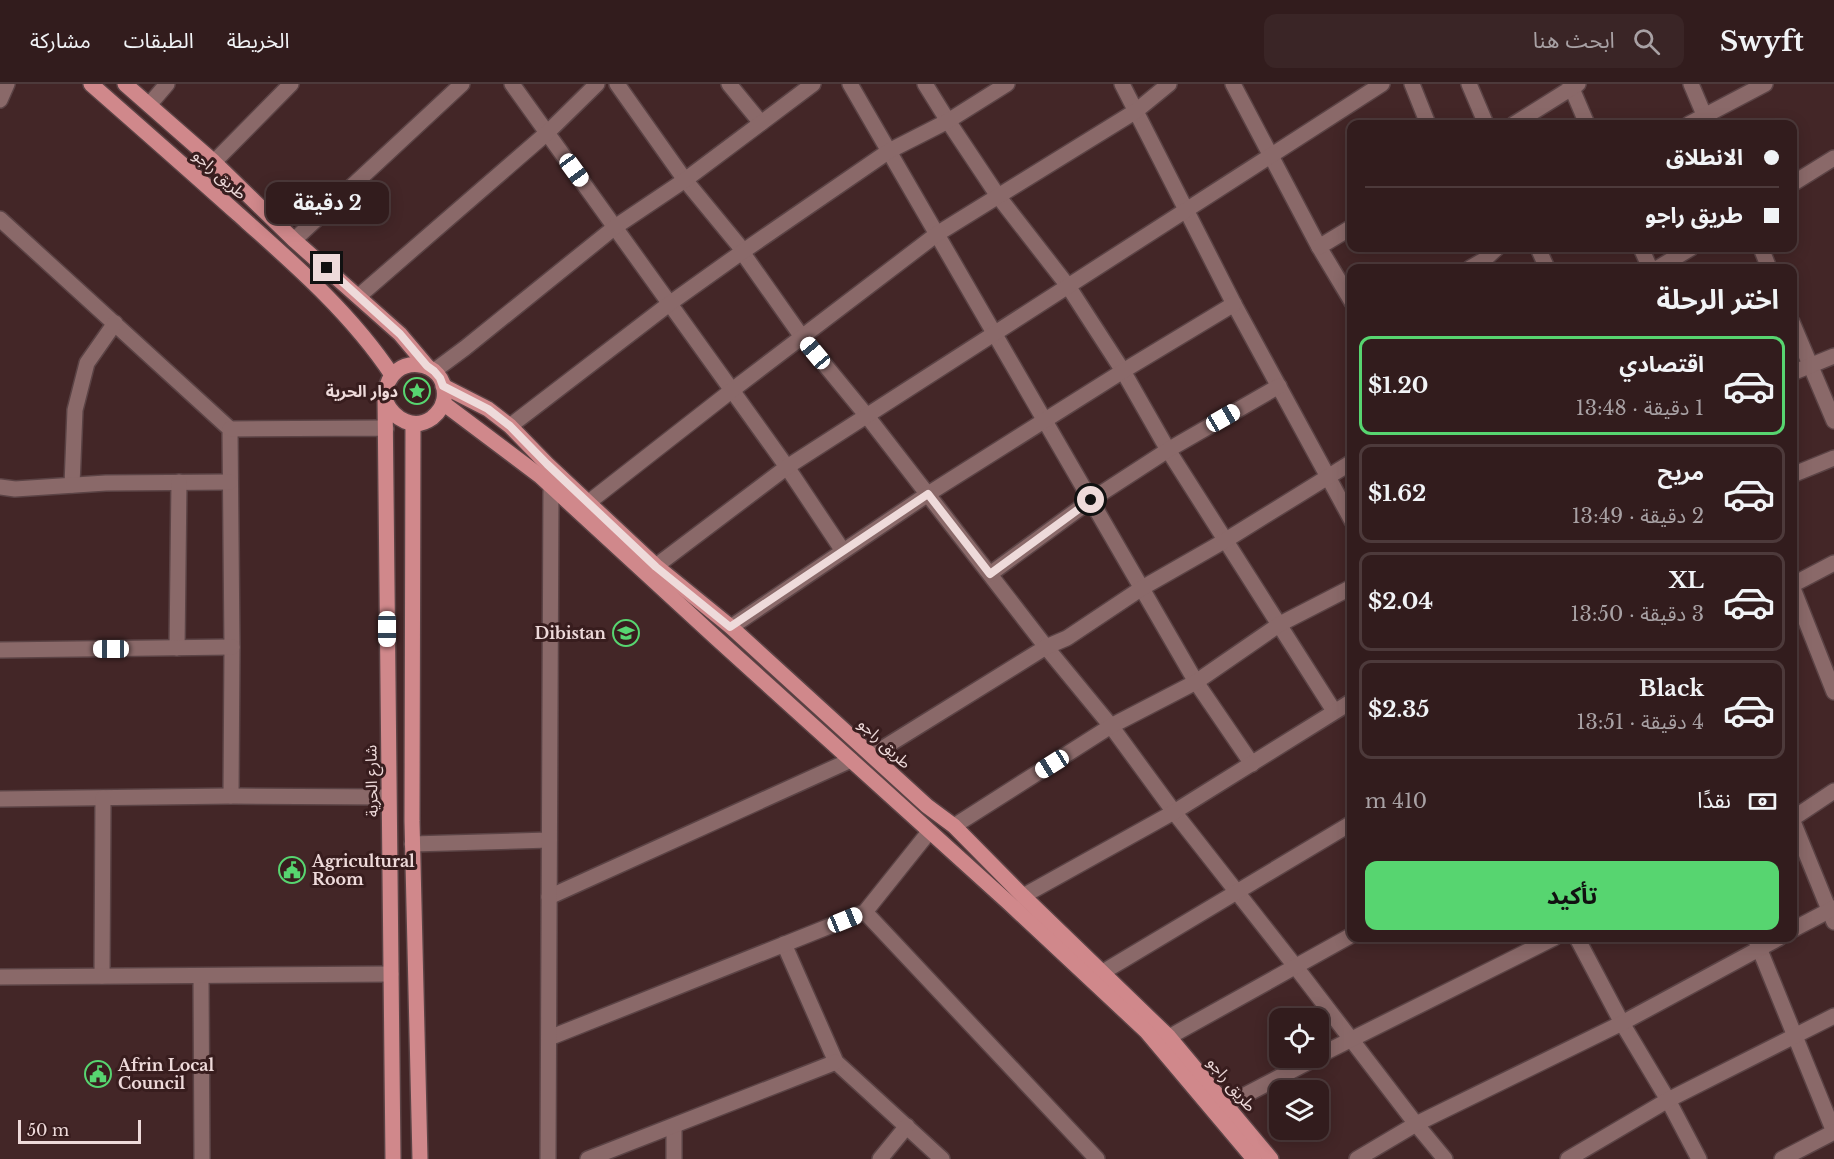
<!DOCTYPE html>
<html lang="ar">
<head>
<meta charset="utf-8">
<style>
  :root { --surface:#321c1d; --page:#3a2526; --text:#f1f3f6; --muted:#a8a1a4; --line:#4d3a3b; --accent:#57d570 }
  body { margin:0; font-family:"Libre Baskerville","Noto Sans Arabic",serif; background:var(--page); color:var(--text); direction:rtl; height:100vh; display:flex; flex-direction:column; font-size:22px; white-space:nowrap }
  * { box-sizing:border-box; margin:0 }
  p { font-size:20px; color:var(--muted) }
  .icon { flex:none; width:33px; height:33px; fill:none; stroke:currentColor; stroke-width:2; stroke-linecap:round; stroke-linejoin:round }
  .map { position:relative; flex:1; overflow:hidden; direction:ltr }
  .drawer { position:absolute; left:1347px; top:180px; width:450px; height:678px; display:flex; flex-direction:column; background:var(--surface); border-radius:12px; box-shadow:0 3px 15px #0003,0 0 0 2px var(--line); direction:rtl }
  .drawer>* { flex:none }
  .banner { position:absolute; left:1347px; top:36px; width:450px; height:132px; border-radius:12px; box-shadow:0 3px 15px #0003,0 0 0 2px var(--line); direction:rtl; display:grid; align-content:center; height:132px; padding:0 18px; background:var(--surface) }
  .tools { position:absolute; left:1269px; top:924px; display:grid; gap:12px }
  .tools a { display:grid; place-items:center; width:60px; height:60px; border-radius:12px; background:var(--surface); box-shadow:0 3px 15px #0003,0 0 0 2px var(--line); font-size:30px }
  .scale { position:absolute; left:18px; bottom:15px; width:123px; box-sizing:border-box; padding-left:6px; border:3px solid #eedada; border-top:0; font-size:16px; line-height:21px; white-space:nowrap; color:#eedada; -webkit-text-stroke:4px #381d1e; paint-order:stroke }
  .end { position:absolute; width:27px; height:27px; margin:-14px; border:8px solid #eedada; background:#111; box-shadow:0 0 0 3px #111 }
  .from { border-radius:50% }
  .bubble { position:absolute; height:42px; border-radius:12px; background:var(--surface); box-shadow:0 3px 15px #0003,0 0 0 2px var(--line); font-size:20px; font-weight:700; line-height:42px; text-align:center; direction:rtl }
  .car { position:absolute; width:18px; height:36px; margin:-18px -9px; border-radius:8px; box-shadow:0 0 4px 2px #0007; background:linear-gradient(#fff 24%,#345 0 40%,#fff 0 76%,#345 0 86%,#fff 0) }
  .banner b { display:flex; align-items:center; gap:21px; height:57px; font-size:22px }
  .banner b+b { border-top:2px solid var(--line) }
  .banner i { width:15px; height:15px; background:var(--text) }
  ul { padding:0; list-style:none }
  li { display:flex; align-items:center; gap:18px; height:99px; margin:0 12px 9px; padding:0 6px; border:3px solid var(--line); border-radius:12px }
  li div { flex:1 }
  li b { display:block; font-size:22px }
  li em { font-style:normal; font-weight:700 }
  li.current { border-color:var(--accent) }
  li>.icon { width:54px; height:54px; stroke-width:1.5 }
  h2 { padding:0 18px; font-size:27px; line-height:72px }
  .pay { display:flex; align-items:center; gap:15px; height:66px; padding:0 18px; font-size:22px }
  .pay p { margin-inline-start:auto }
  .action { display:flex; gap:12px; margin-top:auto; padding:12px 18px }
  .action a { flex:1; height:69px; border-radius:12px; background:var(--accent); color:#111; font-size:24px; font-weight:700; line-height:69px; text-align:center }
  header { display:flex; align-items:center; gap:36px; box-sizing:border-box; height:84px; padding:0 30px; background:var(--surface); border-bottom:2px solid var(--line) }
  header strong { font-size:28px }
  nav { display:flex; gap:33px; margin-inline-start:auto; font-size:21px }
  .search { width:420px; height:54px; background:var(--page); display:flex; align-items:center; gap:15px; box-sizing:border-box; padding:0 21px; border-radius:12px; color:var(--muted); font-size:22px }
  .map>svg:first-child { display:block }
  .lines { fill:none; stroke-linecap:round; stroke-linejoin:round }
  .minor-casing { stroke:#5b4345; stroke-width:18 }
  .major-casing { stroke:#5b4345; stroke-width:18 }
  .minor { stroke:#8a6969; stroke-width:15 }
  .major { stroke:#d0888b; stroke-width:15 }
  .route { stroke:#eedada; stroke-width:8 }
  .labels { text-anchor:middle; stroke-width:6; stroke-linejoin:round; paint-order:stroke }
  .street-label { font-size:16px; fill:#eedada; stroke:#381d1e }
  .poi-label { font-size:16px; font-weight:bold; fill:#eedada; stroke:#381d1e; text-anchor:end }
</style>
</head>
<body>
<header>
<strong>Swyft</strong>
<div class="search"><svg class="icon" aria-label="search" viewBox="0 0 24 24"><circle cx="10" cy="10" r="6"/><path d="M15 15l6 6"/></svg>ابحث هنا</div>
<nav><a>الخريطة</a><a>الطبقات</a><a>مشاركة</a></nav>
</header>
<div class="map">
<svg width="1834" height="1075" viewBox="0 0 1834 1075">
  <rect width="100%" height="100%" fill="#432627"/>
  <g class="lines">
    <defs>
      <g id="minor">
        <path d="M512,0l275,383 56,84"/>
        <path d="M617,0l68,96 56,68 1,4 60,85 65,79 179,231 65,79 63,86 121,154 121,158 29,35"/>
        <path d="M729,0l32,39"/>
        <path d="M850,0l346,598 56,82"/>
        <path d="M925,0l23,37 50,75 70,90 55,85 45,79 166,261"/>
        <path d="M1122,0l112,220 118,217"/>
        <path d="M1233,0l86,163 33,55"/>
        <path d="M1412,0l16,40"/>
        <path d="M1469,0l17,40"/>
        <path d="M1570,0l17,40"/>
        <path d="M1691,0l17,40"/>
        <path d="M0,16l7,-16"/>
        <path d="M149,21l18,-21"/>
        <path d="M1514,40l64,-40"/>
        <path d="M1689,40l76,-40"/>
        <path d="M214,78l77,-78"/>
        <path d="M1792,100l42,-26"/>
        <path d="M0,135l230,210 2,218 -1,149"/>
        <path d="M294,156l168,-156"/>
        <path d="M1319,163l33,-20"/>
        <path d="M1538,164l9,20"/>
        <path d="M1641,164l9,20"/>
        <path d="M1761,164l8,20"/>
        <path d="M1470,184l14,-8 13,-12"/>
        <path d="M1658,184l33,-20"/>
        <path d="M359,212l189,-164 49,-48"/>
        <path d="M1792,238l42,99"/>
        <path d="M434,287l31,-23 150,-121 70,-47 128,-96"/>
        <path d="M1792,289l42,-17"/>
        <path d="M510,342l159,-122 73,-52 147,-101 59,-30 59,-37"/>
        <path d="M230,345l149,-1 7,1"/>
        <path d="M1792,391l42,-17"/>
        <path d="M72,401l3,-75 12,-47 28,-40"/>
        <path d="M0,403l15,2 91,-6 124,-1"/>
        <path d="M589,418l142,-111 206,-157 199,-123 33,-27"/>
        <path d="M656,482l131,-99 595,-383"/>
        <path d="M990,490l101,-74 77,-50 111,-64"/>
        <path d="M1792,501l42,-22"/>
        <path d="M1792,502l42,106"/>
        <path d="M731,543l197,-133 195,-123 111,-67"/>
        <path d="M177,564l2,-166"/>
        <path d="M0,566l232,-3"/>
        <path d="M872,671l174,-108 21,-9 75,-50 84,-48 126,-78"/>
        <path d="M0,715l231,-3 157,1"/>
        <path d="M1792,735l42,103"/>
        <path d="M1792,735l42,-28"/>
        <path d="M954,742l157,-100 85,-44 84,-58 72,-37"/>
        <path d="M412,760l137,-4"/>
        <path d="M1023,812l151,-84 178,-111"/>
        <path d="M549,813l302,-137"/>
        <path d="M865,828l232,247"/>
        <path d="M1792,846l42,-22"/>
        <path d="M1577,854l45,85 46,77 31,59"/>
        <path d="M1755,854l79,194"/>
        <path d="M784,860l52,118 106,97"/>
        <path d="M1103,888l249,-149"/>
        <path d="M102,892l1,-178"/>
        <path d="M201,892l1,183"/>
        <path d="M0,893l391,-3"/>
        <path d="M1169,953l183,-102"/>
        <path d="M549,954l316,-126 64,-80"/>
        <path d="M1318,972l236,-118"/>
        <path d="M1226,1021l90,-47"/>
        <path d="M674,1042v33"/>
        <path d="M548,1075l3,-673"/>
        <path d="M588,1075l248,-97"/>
        <path d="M880,1075l27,-33"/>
        <path d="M1357,1075l59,-35 206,-101 157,-85"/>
        <path d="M1568,1075l100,-59 166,-84"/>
        <path d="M1782,1075l52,-27"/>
      </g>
      <g id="major">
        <path d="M91,0c49,43 98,86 147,130 55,49 113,99 154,161"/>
        <path d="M125,0l89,78 80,78 106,94 27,32"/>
        <path d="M443,302l45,23 22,17 37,38 109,102 75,61 196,179 27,20 69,70 146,141 102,122"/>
        <path d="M386,318c8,17 28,29 46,16 6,-5 11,-11 12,-19 6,-41 -55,-49 -59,-4l8,764"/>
        <path d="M443,319l97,73 175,161 294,266 137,128 108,128"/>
        <path d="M413,340l-1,397 8,338"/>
      </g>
    </defs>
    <use href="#minor" class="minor-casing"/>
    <use href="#major" class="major-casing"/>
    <use href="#minor" class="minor"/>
    <use href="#major" class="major"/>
  </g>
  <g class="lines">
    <path class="route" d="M327,184l73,66 27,32 7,5 6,7 3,8 45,23 22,17 37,38 109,103 74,60 198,-133 62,80 101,-74"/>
  </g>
  <defs>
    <symbol id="sight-ring" viewBox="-11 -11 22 22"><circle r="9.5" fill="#381d1e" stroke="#57d570" stroke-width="1.5"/><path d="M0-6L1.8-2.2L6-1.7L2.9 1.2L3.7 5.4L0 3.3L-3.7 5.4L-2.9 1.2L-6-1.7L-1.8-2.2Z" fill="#57d570"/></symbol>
    <symbol id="school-ring" viewBox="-11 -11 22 22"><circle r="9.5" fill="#381d1e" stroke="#57d570" stroke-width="1.5"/><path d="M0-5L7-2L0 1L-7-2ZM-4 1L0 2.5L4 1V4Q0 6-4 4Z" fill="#57d570"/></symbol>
    <symbol id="civic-ring" viewBox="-11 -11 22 22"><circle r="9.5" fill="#381d1e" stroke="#57d570" stroke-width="1.5"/><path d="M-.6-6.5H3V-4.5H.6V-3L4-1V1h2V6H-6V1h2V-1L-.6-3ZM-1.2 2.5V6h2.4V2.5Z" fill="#57d570"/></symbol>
  </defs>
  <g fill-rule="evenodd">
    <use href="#sight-ring" x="402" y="292" width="30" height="30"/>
    <use href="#school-ring" x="611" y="534" width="30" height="30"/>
    <use href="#civic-ring" x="277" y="771" width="30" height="30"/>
    <use href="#civic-ring" x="83" y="975" width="30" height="30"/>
  </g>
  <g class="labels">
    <g class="street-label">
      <text transform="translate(220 90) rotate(42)" y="6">طريق راجو</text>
      <text transform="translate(885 659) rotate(43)" y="6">طريق راجو</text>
      <text transform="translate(371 697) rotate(-91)" y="6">شارع الحرية</text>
      <text transform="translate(1232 1000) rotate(50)" y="6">طريق راجو</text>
    </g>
    <g class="poi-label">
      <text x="398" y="313">دوار الحرية</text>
      <text x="606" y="555">Dibistan</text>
      <text x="312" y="783" text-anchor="start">Agricultural<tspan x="312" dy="18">Room</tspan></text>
      <text x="118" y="987" text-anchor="start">Afrin Local<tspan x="118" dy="18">Council</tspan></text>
    </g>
  </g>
</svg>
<div class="tools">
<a><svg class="icon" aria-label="locate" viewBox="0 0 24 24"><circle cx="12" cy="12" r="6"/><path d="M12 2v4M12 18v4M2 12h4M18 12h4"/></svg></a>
<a><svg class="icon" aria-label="layers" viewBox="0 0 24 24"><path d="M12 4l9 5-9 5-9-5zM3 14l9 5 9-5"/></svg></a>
</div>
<div class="scale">50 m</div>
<i class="end from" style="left:1091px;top:416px"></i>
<i class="end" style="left:327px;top:184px"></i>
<div class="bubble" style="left:266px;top:98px;width:123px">2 دقيقة</div>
<i class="car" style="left:574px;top:86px;rotate:144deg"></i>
<i class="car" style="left:815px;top:269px;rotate:320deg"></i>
<i class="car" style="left:1223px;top:334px;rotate:60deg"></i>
<i class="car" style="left:387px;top:545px;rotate:180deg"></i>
<i class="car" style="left:111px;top:565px;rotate:270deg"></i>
<i class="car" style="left:1052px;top:680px;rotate:238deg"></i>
<i class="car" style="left:845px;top:836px;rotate:68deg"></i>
<div class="banner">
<b><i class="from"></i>الانطلاق</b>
<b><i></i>طريق راجو</b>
</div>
<section class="drawer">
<h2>اختر الرحلة</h2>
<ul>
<li class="current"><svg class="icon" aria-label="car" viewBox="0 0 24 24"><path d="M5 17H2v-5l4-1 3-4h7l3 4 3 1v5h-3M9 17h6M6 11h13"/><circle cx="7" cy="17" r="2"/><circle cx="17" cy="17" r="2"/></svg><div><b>اقتصادي</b><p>1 دقيقة · 13:48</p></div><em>$1.20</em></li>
<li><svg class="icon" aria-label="car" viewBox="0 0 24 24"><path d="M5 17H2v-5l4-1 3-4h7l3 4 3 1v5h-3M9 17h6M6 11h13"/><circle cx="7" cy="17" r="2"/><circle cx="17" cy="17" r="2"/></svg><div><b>مريح</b><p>2 دقيقة · 13:49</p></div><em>$1.62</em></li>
<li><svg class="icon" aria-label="car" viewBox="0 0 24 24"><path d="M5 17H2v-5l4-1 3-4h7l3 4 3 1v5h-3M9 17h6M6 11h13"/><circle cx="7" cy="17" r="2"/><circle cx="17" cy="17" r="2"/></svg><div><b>XL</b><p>3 دقيقة · 13:50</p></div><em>$2.04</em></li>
<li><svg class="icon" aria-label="car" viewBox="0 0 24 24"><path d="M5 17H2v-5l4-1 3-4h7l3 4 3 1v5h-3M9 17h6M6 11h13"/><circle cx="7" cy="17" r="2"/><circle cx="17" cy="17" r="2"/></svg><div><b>Black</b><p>4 دقيقة · 13:51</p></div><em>$2.35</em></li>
</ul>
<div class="pay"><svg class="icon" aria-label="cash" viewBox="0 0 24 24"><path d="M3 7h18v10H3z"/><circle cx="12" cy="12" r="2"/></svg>نقدًا<p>410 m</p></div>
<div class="action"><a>تأكيد</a></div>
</section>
</div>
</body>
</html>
